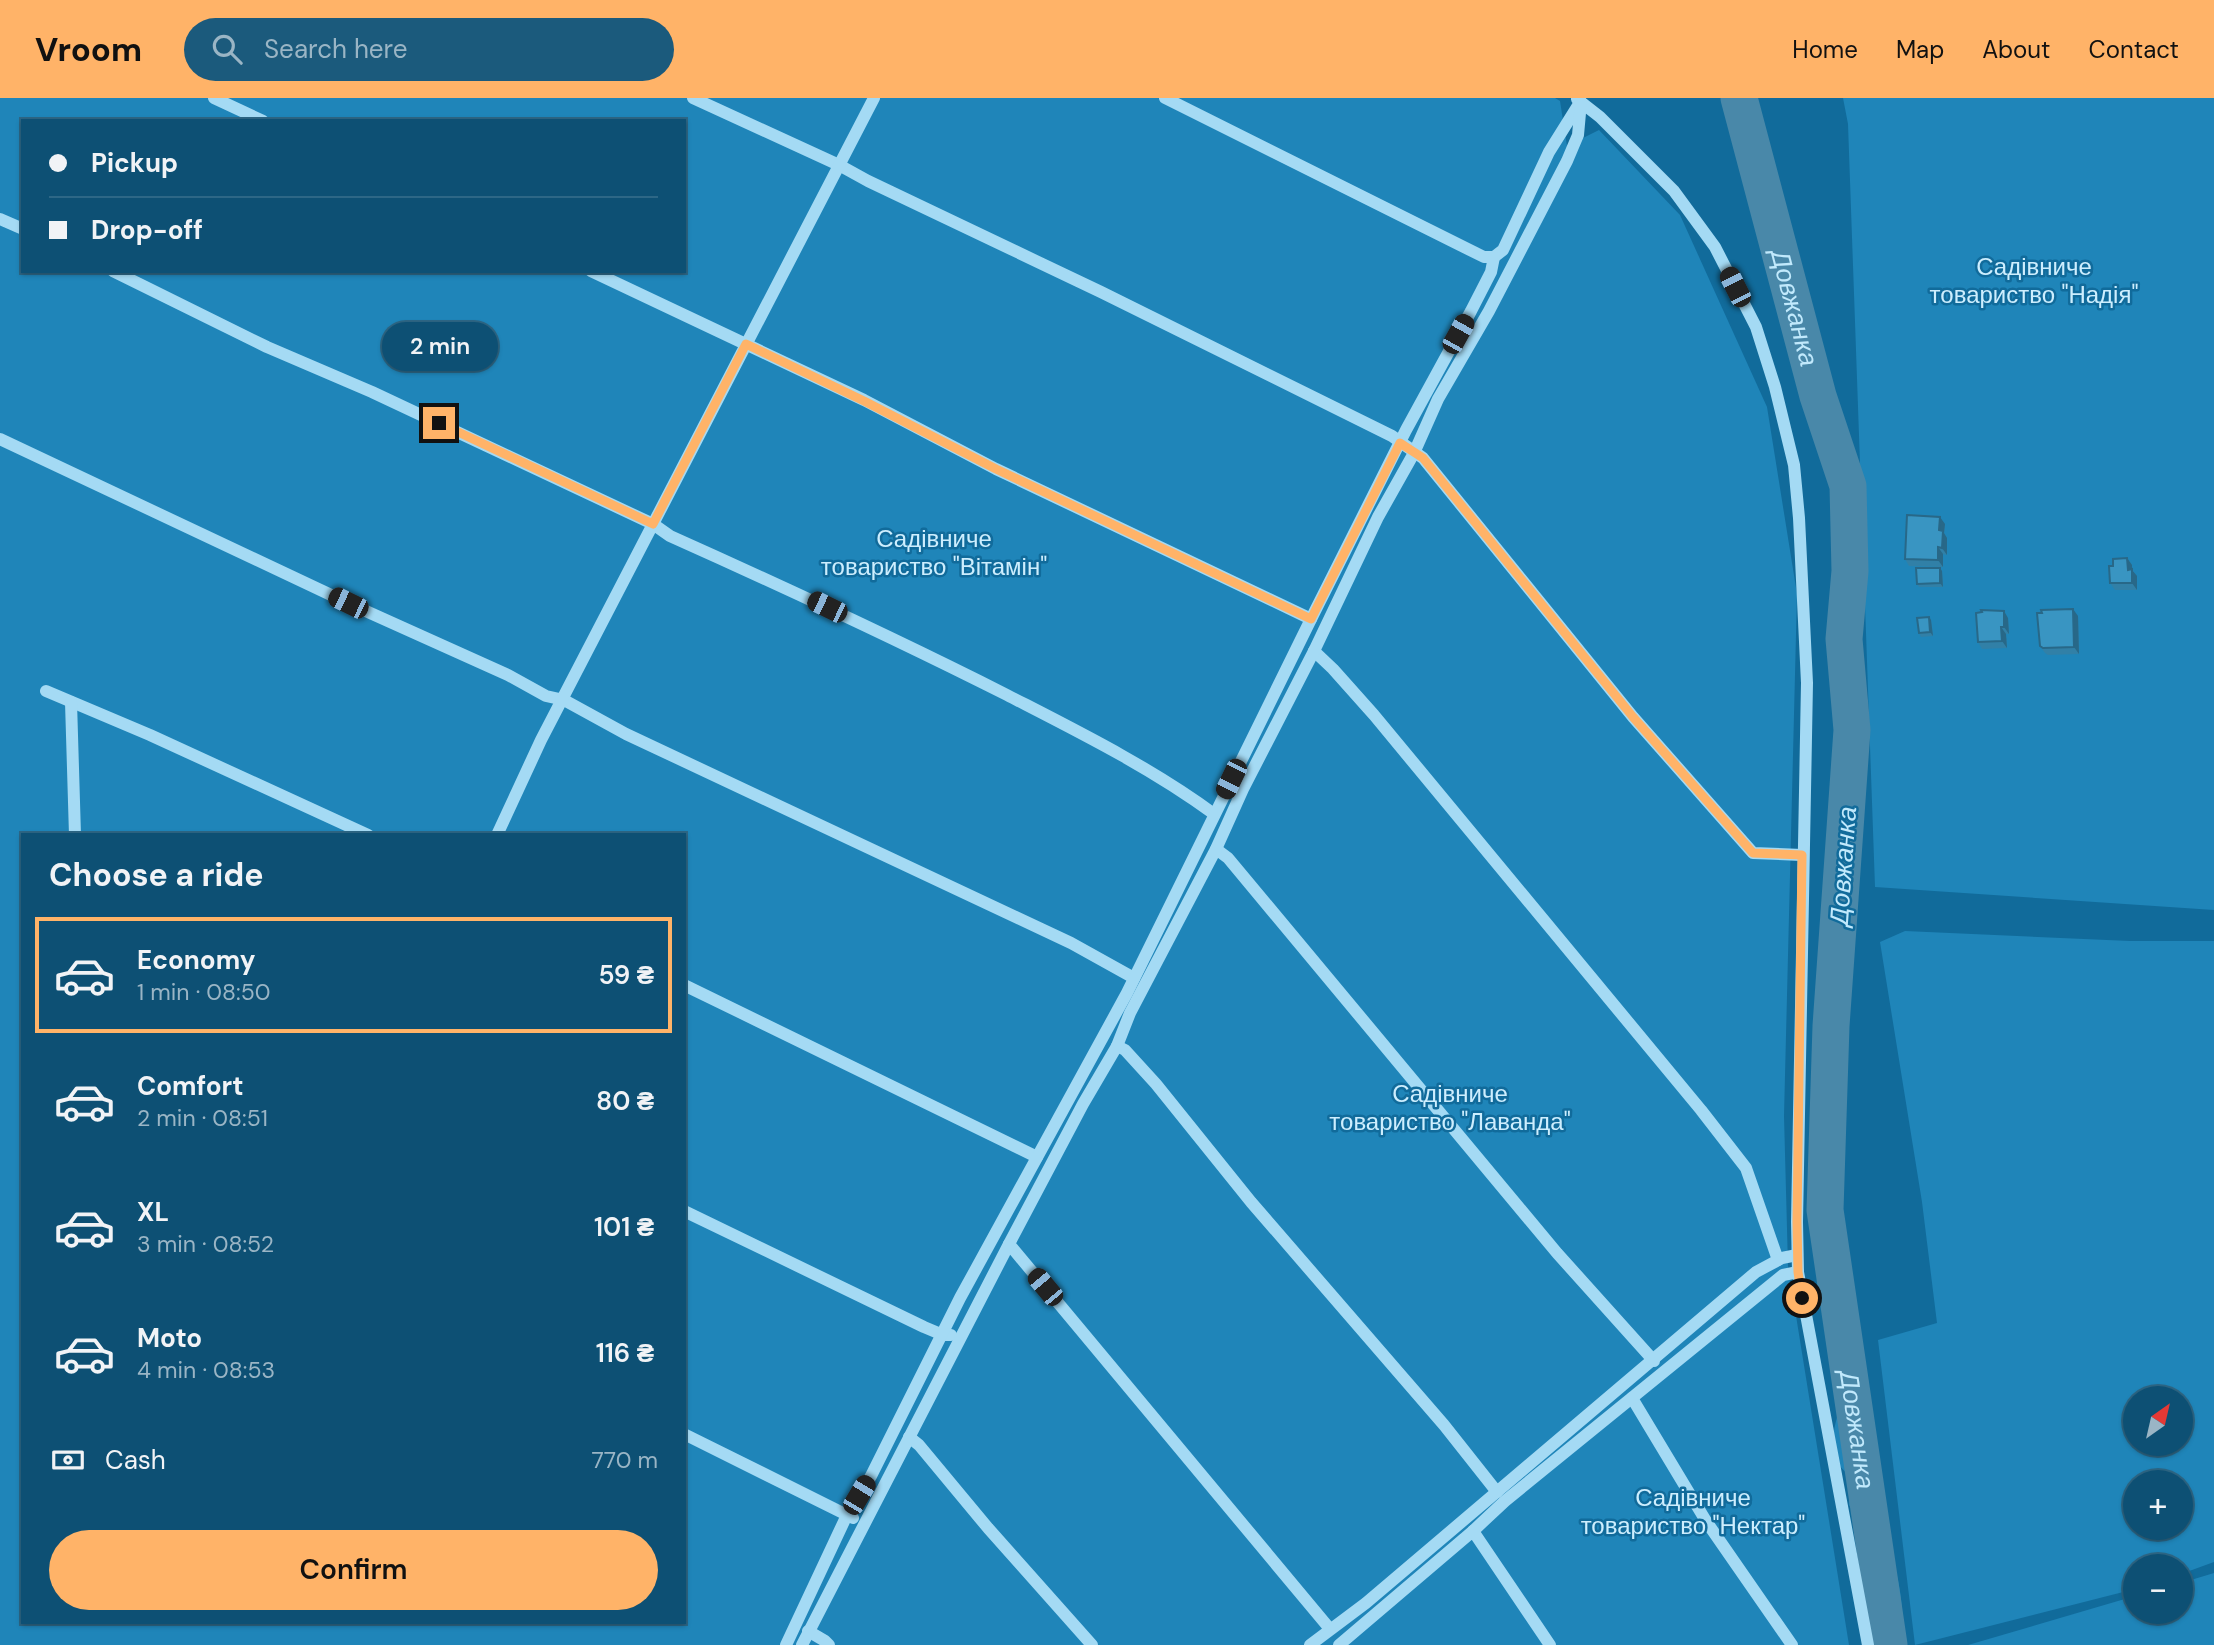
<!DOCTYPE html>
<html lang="en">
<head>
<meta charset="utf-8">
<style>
  :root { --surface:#0d5074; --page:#1b5a7c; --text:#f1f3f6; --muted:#9ab5c5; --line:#2d6786; --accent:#ffb368 }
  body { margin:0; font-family:"DM Sans",sans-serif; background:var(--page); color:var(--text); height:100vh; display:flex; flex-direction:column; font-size:26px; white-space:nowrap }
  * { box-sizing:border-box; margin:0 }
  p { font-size:23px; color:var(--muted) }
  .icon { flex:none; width:38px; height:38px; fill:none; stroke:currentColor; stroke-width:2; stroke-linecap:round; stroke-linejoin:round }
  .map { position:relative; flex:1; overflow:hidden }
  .details { position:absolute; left:21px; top:735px; width:665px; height:791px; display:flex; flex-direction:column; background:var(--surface); border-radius:0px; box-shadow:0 2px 5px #0004,0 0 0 2px var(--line) }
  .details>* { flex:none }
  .banner { position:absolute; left:21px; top:21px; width:665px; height:154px; border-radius:0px; box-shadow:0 2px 5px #0004,0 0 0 2px var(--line); display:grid; align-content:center; height:154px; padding:0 28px; background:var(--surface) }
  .needle { width:46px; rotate:34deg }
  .buttons { position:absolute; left:2123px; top:1288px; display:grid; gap:14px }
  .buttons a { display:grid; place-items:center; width:70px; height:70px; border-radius:50%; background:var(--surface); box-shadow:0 2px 5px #0004,0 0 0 2px var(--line); font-size:35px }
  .end { position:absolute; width:32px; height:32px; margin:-16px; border:9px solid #ffb368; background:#111; box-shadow:0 0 0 4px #111 }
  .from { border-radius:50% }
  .bubble { position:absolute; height:49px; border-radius:24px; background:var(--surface); box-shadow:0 2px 5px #0004,0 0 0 2px var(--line); font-size:23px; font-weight:600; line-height:49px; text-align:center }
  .car { position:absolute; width:21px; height:42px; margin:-21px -10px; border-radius:9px; box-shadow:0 0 5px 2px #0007; background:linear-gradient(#222 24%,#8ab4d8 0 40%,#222 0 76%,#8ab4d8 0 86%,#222 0) }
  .banner b { display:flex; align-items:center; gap:24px; height:66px; font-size:26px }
  .banner b+b { border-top:2px solid var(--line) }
  .banner i { width:18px; height:18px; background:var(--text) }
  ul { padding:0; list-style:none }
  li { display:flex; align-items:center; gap:21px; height:116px; margin:0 14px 10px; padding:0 14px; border:4px solid transparent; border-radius:0px }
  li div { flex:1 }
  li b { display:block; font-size:26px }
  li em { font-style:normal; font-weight:600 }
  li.current { border-color:var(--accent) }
  li>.icon { width:63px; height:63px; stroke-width:1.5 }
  h2 { padding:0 28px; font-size:32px; line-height:84px }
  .pay { display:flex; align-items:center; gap:18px; height:77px; padding:0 28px; font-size:26px }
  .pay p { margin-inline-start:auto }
  .primary-button { display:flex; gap:14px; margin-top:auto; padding:14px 28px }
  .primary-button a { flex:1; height:80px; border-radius:42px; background:var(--accent); color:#111; font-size:28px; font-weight:600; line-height:80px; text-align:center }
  header { display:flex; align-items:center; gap:42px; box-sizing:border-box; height:98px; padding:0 35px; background:var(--accent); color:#111 }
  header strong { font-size:33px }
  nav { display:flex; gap:38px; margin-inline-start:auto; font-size:24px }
  .search { width:490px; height:63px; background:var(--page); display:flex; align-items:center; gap:18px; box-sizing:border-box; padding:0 24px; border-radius:38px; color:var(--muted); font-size:26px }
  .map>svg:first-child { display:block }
  .green { fill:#1f85b9; fill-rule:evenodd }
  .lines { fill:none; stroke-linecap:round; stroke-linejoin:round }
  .river { stroke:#4988a9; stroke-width:37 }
  .minor { stroke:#a4daf4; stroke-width:12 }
  .wall { fill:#3180a7 }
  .shaded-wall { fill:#286888 }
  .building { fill:#3995c2; stroke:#286888; stroke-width:2 }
  .route { stroke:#ffb368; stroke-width:9 }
  .labels { text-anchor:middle; stroke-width:5; stroke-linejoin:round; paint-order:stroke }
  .park-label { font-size:24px; fill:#cdeefe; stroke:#116b9b }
  .water-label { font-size:26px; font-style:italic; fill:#c1e9fc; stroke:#116b9b }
</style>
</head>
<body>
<header>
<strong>Vroom</strong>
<div class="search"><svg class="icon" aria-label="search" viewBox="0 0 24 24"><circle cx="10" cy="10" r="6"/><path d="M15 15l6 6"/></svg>Search here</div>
<nav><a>Home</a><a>Map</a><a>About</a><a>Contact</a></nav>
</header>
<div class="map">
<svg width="2214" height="1547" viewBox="0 0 2214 1547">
  <rect width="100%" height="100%" fill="#116b9b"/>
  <g class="green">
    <path d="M0,0h1555l5,3 7,45 32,-16 81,85 87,192 30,187 -13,522 4,150 61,379h-1849zM23,23h661v150h-661zM23,737h661v787h-661z"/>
    <path d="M1843,0h371v812l-339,-23 -27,-763z"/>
    <path d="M1905,833l225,10h84v621l-33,12 -1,-8h-45v23l-220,56 -37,-305 59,-17 -15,-121 -42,-260zM2135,1300h45v46h-45zM2180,1384v46h-45v-46z"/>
    <path d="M1858,1285l13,27v29l4,31 -6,13c-13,-3 -24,-9 -32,-21 -11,-17 3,-71 21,-79z"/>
    <path d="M1862,1390l12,5 10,33 -2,20c4,7 9,13 12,20 7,19 12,60 5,79h-31l-3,-56 -8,-59 4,-6 -12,-19v-5z"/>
    <path d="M2214,1475v72h-246l167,-49v16h45l1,-29z"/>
  </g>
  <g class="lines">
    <path class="river" id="s1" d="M1739,0l79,298 30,90 2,85 -6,68 8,91 -21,296 -6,184 64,435"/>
    <g class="minor">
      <path d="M214,0l49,23"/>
      <path d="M693,0l146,67 29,16 233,111 291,144 31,22 210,259 120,136 49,2"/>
      <path d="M1165,0l319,159h10l9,-7 46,-98 30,-48"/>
      <path d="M1577,1l23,18 74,74 41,56 41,80 19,60 19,78 5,53 8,165 -10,539 1,50 70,373"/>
      <path d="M0,121l23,10"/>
      <path d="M113,173l154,76 105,45 281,132 17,12c114,51 226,103 337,159 70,36 143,72 207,119"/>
      <path d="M591,173l273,129 132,69 315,150"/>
      <path d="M0,341l348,164 160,72 38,21 18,4 62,34 445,209 63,35"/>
      <path d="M1314,553l19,18 41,46 327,395 45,58 32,92"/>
      <path d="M46,593l104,44 218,100"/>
      <path d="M71,604l4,133"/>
      <path d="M497,737l44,-95 333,-642"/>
      <path d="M1216,751l12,9 329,395 97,108"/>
      <path d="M684,887l353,172"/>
      <path d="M1117,948l8,4 31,34 95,118 193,223 53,67"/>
      <path d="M684,1113l240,116 19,8h8"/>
      <path d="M1009,1146l321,385"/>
      <path d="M1632,1300l74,123 86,124"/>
      <path d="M684,1336l169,84"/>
      <path d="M909,1339l10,8 69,83 104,117"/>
      <path d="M1473,1433l32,-30 278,-226 15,-3"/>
      <path d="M808,1533l17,10 4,4"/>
      <path d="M786,1547l61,-130 24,-39 89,-178 167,-305 188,-382 91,-181 65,-119 20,-39 3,-15"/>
      <path d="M802,1547l207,-401 74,-140 34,-58 13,-33 86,-164 27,-60 71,-138 64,-134 36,-64 24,-54 51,-88 78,-150 11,-26 3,-33"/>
      <path d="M1310,1547l56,-42 390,-331 26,-14 15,-3"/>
      <path d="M1339,1547l134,-114 77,114"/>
    </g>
  </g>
  <g class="wall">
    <path d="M1945,426l-1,9 3,5v17l-4,-1v13l-34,-1 -4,-7z"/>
    <path d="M2127,460l5,7v5l5,6v14h-22l-5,-7z"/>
    <path d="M1940,470l2,3 1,16h-24l-2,-3z"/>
    <path d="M2078,518l1,38 -31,1 -3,-2 -5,-7z"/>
    <path d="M2008,520l1,16h-3l1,14 -25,1 -4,-7z"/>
    <path d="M1931,522l2,16 -12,1 -2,-4z"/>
  </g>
  <g class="shaded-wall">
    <path d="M1940,419l5,7 -1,9 3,5v17l-5,-7 -3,-18z"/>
    <path d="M1938,449l5,7v13l-5,-7z"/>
    <path d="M2127,460l5,7v5l5,6v14l-5,-7 -4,-13z"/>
    <path d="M1940,470l2,3 1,16 -3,-4z"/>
    <path d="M2073,511l5,7 1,38 -5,-7z"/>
    <path d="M2004,513l4,7 1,16 -5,-7z"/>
    <path d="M1929,519l2,3 2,16 -3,-4z"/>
    <path d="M2001,529l5,7 1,14 -5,-7z"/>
  </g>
  <g class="building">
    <path d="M1907,417l33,2 -1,13 4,1 -1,17 -4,-1v13l-33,-1z"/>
    <path d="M2127,460l1,12 4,-1v14h-22l-1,-17h4v-7z"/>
    <path d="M1916,470h24v15l-23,1z"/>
    <path d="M2073,511l1,38 -31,1 -3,-2 -3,-33h5l-1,-3z"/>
    <path d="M1981,512l23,1v16h-3l1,14 -24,1 -2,-29 6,-1z"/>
    <path d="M1929,519l1,15 -11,1 -2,-15z"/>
  </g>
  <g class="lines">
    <path class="route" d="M439,325l214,101 93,-180 118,57 132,68 315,150 89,-176 23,15 210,259 120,136 49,2 -5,367 1,50 4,26"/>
  </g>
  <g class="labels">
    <g class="park-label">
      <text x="2034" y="177">Садівниче<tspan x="2034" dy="28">товариство "Надія"</tspan></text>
      <text x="934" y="449">Садівниче<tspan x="934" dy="28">товариство "Вітамін"</tspan></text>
      <text x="1450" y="1004">Садівниче<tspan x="1450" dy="28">товариство "Лаванда"</tspan></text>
      <text x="1693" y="1408">Садівниче<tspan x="1693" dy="28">товариство "Нектар"</tspan></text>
    </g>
    <g class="water-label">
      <text dy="9" stroke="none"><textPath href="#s1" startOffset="217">Довжанка</textPath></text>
      <text transform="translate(1843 768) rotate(-86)" y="9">Довжанка</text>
      <text dy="9" stroke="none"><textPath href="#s1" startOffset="1351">Довжанка</textPath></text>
    </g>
  </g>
</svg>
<div class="buttons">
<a><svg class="needle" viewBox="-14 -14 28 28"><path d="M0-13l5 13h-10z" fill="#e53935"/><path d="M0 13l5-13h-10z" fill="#9ab5c5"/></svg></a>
<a>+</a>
<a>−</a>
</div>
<i class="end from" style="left:1802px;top:1200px"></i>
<i class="end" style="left:439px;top:325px"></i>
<div class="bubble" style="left:382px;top:224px;width:116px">2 min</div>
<i class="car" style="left:1735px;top:189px;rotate:333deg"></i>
<i class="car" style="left:1458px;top:236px;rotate:29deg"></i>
<i class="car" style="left:348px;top:505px;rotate:296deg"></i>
<i class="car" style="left:827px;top:509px;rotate:296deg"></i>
<i class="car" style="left:1231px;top:681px;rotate:206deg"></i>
<i class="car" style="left:1045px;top:1189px;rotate:320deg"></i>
<i class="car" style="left:859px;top:1397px;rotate:31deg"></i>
<div class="banner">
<b><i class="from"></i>Pickup</b>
<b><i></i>Drop-off</b>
</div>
<section class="details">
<h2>Choose a ride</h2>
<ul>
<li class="current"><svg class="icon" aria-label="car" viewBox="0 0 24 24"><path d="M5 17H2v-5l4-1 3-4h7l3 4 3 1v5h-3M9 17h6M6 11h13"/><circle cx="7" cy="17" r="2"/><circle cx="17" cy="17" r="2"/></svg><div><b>Economy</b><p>1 min · 08:50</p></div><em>59 ₴</em></li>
<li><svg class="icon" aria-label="car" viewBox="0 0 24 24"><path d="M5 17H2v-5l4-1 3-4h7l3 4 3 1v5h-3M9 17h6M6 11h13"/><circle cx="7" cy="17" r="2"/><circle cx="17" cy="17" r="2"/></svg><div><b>Comfort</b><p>2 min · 08:51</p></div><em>80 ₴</em></li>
<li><svg class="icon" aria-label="car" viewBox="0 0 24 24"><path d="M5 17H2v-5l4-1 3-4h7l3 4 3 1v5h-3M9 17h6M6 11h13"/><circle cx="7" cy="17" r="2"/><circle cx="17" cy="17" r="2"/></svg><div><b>XL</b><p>3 min · 08:52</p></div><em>101 ₴</em></li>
<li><svg class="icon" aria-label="car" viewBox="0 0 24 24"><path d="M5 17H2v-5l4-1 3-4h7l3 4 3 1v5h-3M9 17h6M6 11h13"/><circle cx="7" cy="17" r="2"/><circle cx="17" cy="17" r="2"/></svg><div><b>Moto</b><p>4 min · 08:53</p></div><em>116 ₴</em></li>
</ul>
<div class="pay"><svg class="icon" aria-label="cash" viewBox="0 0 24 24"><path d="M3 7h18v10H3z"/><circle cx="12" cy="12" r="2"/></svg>Cash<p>770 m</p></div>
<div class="primary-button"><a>Confirm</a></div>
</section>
</div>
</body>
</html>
